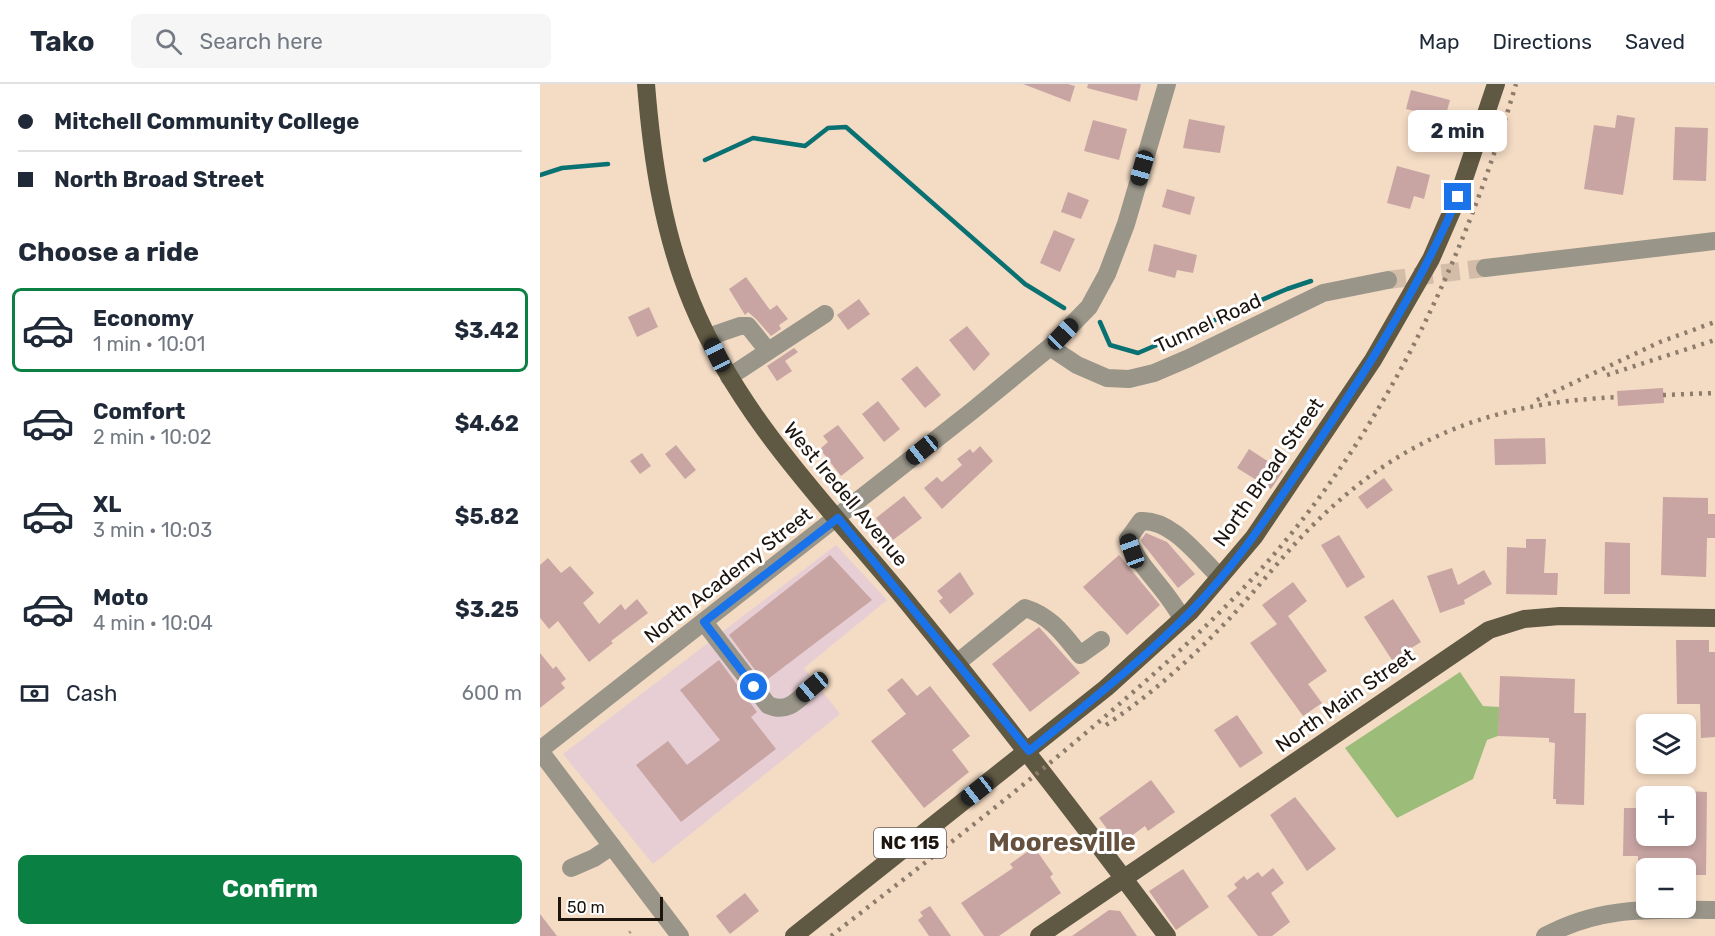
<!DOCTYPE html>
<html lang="en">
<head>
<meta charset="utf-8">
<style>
  :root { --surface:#fff; --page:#f6f6f7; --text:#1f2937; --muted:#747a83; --line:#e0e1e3; --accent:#0b8043 }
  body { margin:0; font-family:Rubik,sans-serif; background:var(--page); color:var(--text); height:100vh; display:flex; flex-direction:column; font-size:22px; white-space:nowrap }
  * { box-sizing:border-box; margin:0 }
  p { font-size:20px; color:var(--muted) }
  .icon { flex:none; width:33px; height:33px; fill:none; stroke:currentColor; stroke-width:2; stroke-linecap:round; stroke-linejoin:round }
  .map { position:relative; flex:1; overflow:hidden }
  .sheet { display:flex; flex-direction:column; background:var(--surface); width:540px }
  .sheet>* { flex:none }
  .hud { display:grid; align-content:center; height:132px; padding:0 18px; background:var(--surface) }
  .tools { position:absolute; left:1096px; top:630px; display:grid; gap:12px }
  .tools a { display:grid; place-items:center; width:60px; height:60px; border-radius:9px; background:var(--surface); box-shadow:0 3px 9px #0003; font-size:30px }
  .scale { position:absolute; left:18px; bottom:15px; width:105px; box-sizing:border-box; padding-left:6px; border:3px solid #1d150d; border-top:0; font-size:16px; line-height:21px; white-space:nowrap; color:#1d150d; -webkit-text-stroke:4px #fff; paint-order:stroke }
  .end { position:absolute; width:27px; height:27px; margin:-14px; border:8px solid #1a73e8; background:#fff; box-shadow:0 0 0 3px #fff }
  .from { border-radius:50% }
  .bubble { position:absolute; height:42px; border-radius:9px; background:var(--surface); box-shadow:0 3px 9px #0003; font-size:20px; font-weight:700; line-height:42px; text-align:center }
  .car { position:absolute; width:18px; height:36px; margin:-18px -9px; border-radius:8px; box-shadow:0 0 4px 2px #0007; background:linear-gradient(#222 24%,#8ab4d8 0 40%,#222 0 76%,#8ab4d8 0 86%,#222 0) }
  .hud b { display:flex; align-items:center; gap:21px; height:57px; font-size:22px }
  .hud b+b { border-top:2px solid var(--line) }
  .hud i { width:15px; height:15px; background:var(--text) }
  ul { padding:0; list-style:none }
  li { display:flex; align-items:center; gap:18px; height:84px; margin:0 12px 9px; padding:0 6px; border:3px solid transparent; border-radius:9px }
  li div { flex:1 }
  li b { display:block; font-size:22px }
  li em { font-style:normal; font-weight:700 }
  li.on { border-color:var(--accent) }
  li>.icon { width:54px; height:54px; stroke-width:1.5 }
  h2 { padding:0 18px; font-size:27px; line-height:72px }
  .pay { display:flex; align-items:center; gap:15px; height:66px; padding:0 18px; font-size:22px }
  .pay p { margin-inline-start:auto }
  .primary-button { display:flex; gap:12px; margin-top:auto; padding:12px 18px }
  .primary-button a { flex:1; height:69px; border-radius:9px; background:var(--accent); color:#fff; font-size:24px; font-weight:700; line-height:69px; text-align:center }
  header { display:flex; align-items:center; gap:36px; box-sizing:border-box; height:84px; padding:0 30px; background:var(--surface); border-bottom:2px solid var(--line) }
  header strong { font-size:28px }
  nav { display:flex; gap:33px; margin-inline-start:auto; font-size:21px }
  .search { width:420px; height:54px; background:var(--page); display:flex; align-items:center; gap:15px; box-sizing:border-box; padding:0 21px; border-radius:9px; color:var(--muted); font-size:22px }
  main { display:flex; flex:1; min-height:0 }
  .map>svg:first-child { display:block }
  .education { fill:#e7ced5 }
  .green { fill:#9cbd79 }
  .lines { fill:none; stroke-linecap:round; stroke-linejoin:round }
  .stream { stroke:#097172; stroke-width:4.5 }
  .building { fill:#c8a5a3 }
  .minor-tunnel { stroke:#d3bda9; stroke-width:18; stroke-dasharray:18 9; stroke-linecap:butt }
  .path { stroke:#a89684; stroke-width:2; stroke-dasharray:3 4.5; stroke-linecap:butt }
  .minor { stroke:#999589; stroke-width:18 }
  .major { stroke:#5f5842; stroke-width:18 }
  .rail { stroke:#8d7c6c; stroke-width:4.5; stroke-dasharray:3 6; stroke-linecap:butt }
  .route { stroke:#1a73e8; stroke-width:8 }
  .labels { text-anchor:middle; stroke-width:6; stroke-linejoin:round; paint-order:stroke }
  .shield { fill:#fff; stroke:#615b56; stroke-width:1.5 }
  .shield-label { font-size:18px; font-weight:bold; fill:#1d150d }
  .street-label { font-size:20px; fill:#1d150d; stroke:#fff }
  .district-label { font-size:26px; font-weight:bold; fill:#65513d; stroke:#fff }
</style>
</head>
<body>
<header>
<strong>Tako</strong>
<div class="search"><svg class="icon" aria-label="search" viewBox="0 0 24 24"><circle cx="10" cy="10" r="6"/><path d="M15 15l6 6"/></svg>Search here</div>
<nav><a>Map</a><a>Directions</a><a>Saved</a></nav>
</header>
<main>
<section class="sheet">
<div class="hud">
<b><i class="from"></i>Mitchell Community College</b>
<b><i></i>North Broad Street</b>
</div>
<h2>Choose a ride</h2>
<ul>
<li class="on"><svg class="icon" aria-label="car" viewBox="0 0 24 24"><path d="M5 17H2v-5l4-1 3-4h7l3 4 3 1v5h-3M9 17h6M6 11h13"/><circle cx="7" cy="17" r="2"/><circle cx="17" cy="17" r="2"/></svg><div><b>Economy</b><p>1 min · 10:01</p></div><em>$3.42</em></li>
<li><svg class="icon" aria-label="car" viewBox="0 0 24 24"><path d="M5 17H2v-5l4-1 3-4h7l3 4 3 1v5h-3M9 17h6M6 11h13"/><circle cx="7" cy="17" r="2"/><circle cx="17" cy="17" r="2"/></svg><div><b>Comfort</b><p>2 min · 10:02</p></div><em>$4.62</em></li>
<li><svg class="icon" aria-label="car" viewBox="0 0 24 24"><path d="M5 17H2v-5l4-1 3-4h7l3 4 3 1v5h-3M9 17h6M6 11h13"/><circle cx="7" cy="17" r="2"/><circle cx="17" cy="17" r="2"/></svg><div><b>XL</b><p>3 min · 10:03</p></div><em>$5.82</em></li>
<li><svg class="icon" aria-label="car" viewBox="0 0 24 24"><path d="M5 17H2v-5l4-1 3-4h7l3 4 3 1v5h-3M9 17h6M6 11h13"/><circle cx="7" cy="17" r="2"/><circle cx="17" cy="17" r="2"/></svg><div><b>Moto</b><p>4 min · 10:04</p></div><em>$3.25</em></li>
</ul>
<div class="pay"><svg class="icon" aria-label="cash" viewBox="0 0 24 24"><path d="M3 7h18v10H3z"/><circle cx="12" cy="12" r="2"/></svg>Cash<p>600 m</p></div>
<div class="primary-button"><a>Confirm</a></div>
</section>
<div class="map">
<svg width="1175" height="852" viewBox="0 0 1175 852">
  <rect width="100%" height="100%" fill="#f3dbc4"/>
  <path class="education" d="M296,461l51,55 -83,68 36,46 -187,150 -90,-110z"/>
  <path class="green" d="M920,588l23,34 17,1 -2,29 -11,4 -14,39 -76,39 -52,-70z"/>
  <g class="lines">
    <g class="stream">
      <path d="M165,76l48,-22 52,8 23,-18 18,-1 179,157 39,24"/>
      <path d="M0,91l22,-7 46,-4"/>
      <path d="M560,238l10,23 28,8 149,-64 24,-8"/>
    </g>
  </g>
  <g class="building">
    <path d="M483,0h45l7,2 -5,16z"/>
    <path d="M548,0h53l-4,17 -50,-13z"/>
    <path d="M871,6l39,10 -5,18 -39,-9z"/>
    <path d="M1077,31l18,3 -12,77 -39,-6 10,-64 21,3z"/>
    <path d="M649,35l36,7 -5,27 -37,-5z"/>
    <path d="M553,36l34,9 -8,31 -35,-9z"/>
    <path d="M1135,43l33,1 -2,53 -33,-1z"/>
    <path d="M857,82l33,9 -6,24 -10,-3 -4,13 -23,-6z"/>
    <path d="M627,105l28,8 -5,18 -28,-8z"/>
    <path d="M528,108l21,8 -8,19 -20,-7z"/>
    <path d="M514,146l21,9 -15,33 -20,-9z"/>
    <path d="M614,160l43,11 -4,18 -16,-3 -2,8 -27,-7z"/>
    <path d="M206,193l24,33 7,-5 11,14 -9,6 2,4 -10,7 -15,-17 -8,-7 -3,3 -16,-26z"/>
    <path d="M319,215l11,15 -22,16 -11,-15z"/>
    <path d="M109,223l9,20 -21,10 -9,-20z"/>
    <path d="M427,242l23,28 -16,17 -25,-31z"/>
    <path d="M254,264l4,4 -13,9 7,10 -15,10 -10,-15z"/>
    <path d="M377,282l24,29 -16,13 -24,-29z"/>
    <path d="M1123,304l1,15 -46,3 -1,-15z"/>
    <path d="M338,317l22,28 -16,13 -22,-28z"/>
    <path d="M298,341l26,33 -23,18 -21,-27 8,-7 -5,-6z"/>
    <path d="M1005,354l1,26 -51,1 -1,-26z"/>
    <path d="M136,361l20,25 -11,9 -20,-25z"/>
    <path d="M440,362l13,15 -51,48 -18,-21 13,-11 5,5 20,-17 -5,-6 13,-10 3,4z"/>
    <path d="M709,365l34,22 -12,18 -34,-21z"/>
    <path d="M102,369l9,13 -11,8 -10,-13z"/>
    <path d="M844,394l9,12 -26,19 -9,-12z"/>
    <path d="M364,412l18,22 -29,22 -17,-22z"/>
    <path d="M1123,413l45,1v16h7v24h-8l-1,39 -45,-2z"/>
    <path d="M606,449l21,9 28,32 -17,14 -35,-44 -2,-4z"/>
    <path d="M799,451l26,42 -18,11 -26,-43z"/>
    <path d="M986,455h20l-2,34h14l-1,22 -51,-1 1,-47 19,1z"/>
    <path d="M1065,458l25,1v51h-26z"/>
    <path d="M290,471l42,45 -108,82 -35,-47z"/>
    <path d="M579,471l41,50 -33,30 -44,-48z"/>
    <path d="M8,474l13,15 9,-7 24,27 -11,10 16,21 22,-20 4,6 12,-11 11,14 -37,28 2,2 -24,19 -31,-41 -9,8 -9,-11v-53z"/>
    <path d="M912,484l6,17 26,-15 8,14 -28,16 1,4 -25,9 -13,-37z"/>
    <path d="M420,488l14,22 -24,20 -11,-13 4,-3 -6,-7z"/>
    <path d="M753,498l14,19 -19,15 39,55 -19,13 14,19 -19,13 -53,-73 27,-19 -15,-19z"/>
    <path d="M853,515l28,43 -29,18 -28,-43z"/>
    <path d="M499,543l41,46 -50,39 -38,-48z"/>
    <path d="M1136,556h33v12h6v85l-14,1 -1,-34h-23z"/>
    <path d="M0,569l13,16 3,-3 10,13 -5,4 4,5 -25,20z"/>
    <path d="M179,576l38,52 -6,5 25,32 -95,73 -45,-57 32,-24 19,24 33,-25 -40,-50z"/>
    <path d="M960,592l75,3 -1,34h12l-2,92 -28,-1v-5h-3l2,-56 -6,-1v-4l-51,-2z"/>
    <path d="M362,594l15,18 13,-10 40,50 -18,14 17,22 -45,36 -53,-67 35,-27 -19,-24z"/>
    <path d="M697,631l26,38 -23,15 -26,-38z"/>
    <path d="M611,696l24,32 -27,19 -3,-5 -26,19 -20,-27z"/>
    <path d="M1146,707l21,1 -1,83h-20v-7h-48v-12h-15l1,-48h23v28h39z"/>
    <path d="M755,713l41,52 -29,22 -37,-56z"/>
    <path d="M494,763l19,27 -3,3 11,16 -62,43h-15l-23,-33 52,-35 -3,-4z"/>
    <path d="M733,784l11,15 -13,10 19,29 -18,14h-14l-31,-40 10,-8 -3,-4 10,-8 3,4 11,-8 4,5z"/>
    <path d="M643,785l26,38 -33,23 -27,-39z"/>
    <path d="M205,809l14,18 -29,23 -14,-18z"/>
    <path d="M390,822l21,30h-22l-11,-16 5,-4 -3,-4z"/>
    <path d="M569,826l11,1 17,25h-65z"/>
    <path d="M0,830l17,22h-17z"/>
  </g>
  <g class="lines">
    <path class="minor-tunnel" d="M848,196l97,-12"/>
    <path class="path" d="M89,847l4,5"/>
    <g class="minor">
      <path d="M945,184l230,-27"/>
      <path d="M168,253l32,-11h8l20,25"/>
      <path d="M510,263l27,18 30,13 22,1 25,-6 35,-15 134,-65 65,-13"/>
      <path d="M189,293l96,-63"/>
      <path d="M642,535c-14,-29 -44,-52 -54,-80l13,-18c31,-2 58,36 79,56"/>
      <path d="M164,538l64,83c20,9 30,-5 44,-18"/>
      <path d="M417,579l68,-55c26,8 39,27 55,47l21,-15"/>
      <path d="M0,666l432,-339 78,-64 39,-40 18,-33 19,-50 41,-140"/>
      <path d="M0,667l140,185"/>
      <path d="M31,784l23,-10 18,-12"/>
      <path d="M1005,852c58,-31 106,-26 170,-26"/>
    </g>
    <g class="major">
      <path d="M106,0c6,75 17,149 46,219 47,114 134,201 211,294 91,111 178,224 264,339"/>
      <path d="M254,852l312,-248 85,-77 63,-74 119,-177 58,-101 27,-62 38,-113"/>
      <path d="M499,852l450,-306 35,-11 36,-3 155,2"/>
    </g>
    <g class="rail">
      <path d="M1067,291l108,-35"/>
      <path d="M1123,311l52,-2"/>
      <path d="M997,316l123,-58 55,-20"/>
      <path d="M566,641c46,-31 86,-67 124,-107 28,-30 53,-63 82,-92 90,-90 180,-123 306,-129"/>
      <path d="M291,852c96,-75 193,-149 285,-229 51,-44 101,-89 146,-139 124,-139 202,-307 254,-484"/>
    </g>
  </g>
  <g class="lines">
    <path class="route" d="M214,603l-50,-65 134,-104 191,233c54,-44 112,-89 161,-139 46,-46 82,-102 118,-155 57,-84 110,-167 150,-260"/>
  </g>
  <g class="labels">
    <rect class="shield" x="334" y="744" width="72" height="30" rx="4.5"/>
    <g class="shield-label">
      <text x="370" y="765">NC 115</text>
    </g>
    <g class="street-label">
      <text transform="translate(668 239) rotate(-25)" y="7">Tunnel Road</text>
      <text transform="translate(728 388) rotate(-55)" y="7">North Broad Street</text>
      <text transform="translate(306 410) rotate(50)" y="7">West Iredell Avenue</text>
      <text transform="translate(188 491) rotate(-38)" y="7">North Academy Street</text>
      <text transform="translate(805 616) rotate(-35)" y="7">North Main Street</text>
    </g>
    <g class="district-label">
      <text x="522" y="767">Mooresville</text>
    </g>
  </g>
</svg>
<div class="tools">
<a><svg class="icon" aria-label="layers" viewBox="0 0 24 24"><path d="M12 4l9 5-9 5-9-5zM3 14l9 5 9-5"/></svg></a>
<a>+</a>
<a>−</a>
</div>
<div class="scale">50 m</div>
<i class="end from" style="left:214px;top:603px"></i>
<i class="end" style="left:918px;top:113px"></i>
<div class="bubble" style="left:868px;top:26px;width:99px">2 min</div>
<i class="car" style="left:602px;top:84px;rotate:196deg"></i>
<i class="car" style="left:523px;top:250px;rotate:44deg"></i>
<i class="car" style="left:177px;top:271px;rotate:334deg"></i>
<i class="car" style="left:382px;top:366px;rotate:231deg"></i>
<i class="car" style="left:592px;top:467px;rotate:340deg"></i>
<i class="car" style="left:272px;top:603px;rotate:230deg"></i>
<i class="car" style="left:437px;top:707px;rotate:232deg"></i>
</div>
</main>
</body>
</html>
